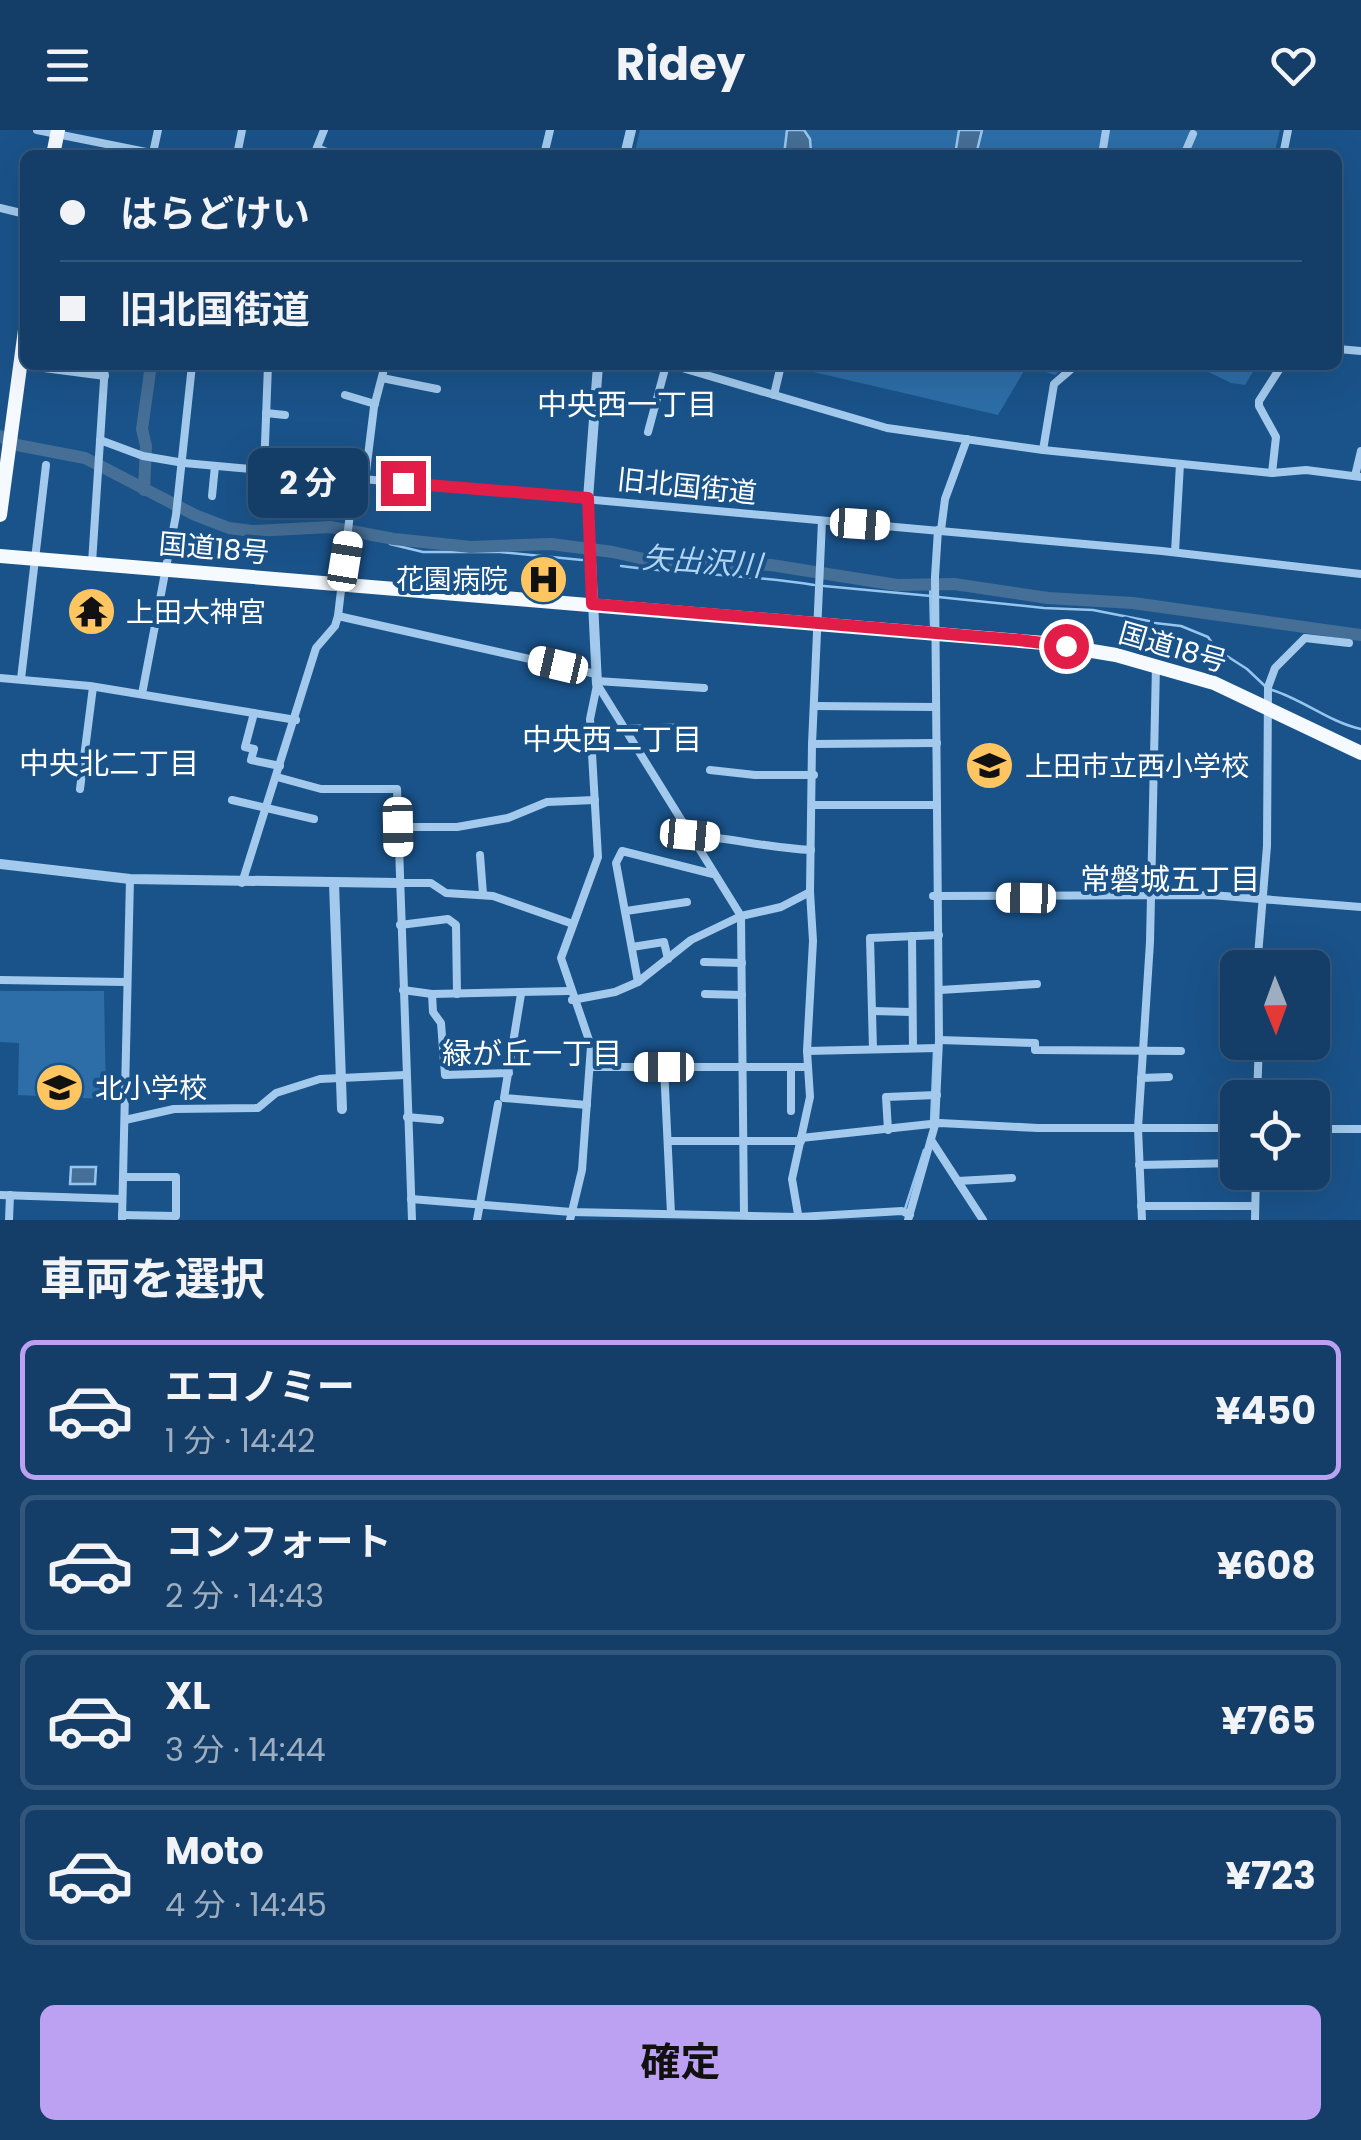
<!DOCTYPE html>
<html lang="ja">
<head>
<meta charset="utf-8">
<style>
  :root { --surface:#143e68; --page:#1d456e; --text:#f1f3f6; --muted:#9daec0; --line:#33577c; --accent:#bca0f2 }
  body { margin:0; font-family:Poppins,"Noto Sans JP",sans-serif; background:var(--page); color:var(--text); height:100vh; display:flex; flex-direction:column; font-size:38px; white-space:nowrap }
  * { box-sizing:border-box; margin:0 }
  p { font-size:32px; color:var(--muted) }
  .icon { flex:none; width:55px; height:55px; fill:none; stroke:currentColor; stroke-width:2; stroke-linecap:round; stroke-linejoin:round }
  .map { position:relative; height:1090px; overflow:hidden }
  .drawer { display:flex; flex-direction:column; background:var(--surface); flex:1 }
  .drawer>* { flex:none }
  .banner { position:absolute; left:20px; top:20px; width:1322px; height:220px; border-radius:15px; box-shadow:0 10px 40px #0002,0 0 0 2px var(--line); display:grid; align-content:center; height:220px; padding:0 40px; background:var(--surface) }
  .needle { width:65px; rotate:179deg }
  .fabs { position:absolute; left:1220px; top:820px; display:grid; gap:20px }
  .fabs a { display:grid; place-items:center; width:110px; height:110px; border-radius:15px; background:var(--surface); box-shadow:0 10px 40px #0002,0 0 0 2px var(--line); font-size:50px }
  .end { position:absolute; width:45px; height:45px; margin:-22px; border:12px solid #e11d48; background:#fff; box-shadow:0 0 0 5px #fff }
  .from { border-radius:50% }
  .bubble { position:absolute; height:70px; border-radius:15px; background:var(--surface); box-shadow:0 10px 40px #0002,0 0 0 2px var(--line); font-size:32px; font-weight:700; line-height:70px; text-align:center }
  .car { position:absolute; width:30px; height:60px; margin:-30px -15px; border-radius:12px; box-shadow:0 0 8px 2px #0007; background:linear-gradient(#fff 24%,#345 0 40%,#fff 0 76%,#345 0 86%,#fff 0) }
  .banner b { display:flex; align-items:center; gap:35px; height:95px; font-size:38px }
  .banner b+b { border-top:2px solid var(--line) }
  .banner i { width:25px; height:25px; background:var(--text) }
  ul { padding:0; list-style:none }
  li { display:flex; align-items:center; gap:30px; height:140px; margin:0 20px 15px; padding:0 20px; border:5px solid var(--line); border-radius:15px }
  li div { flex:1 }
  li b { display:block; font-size:38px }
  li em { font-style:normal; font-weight:700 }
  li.current { border-color:var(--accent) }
  li>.icon { width:90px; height:90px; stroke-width:1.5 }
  h2 { padding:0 40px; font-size:45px; line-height:120px }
  .action { display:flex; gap:20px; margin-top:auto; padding:20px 40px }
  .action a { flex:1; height:115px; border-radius:15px; background:var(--accent); color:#111; font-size:40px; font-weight:700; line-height:115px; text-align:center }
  header { display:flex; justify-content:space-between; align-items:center; height:130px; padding:0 40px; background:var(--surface); font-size:45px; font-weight:700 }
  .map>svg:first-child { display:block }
  .green { fill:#2d6ea8 }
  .water { fill:#466f97; stroke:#96c6ef; stroke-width:2.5 }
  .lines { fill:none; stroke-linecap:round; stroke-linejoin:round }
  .stream { stroke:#96c6ef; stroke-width:2.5 }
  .river { stroke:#466f97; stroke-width:12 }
  .minor { stroke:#a3caed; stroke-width:8 }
  .tertiary { stroke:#a3caed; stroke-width:10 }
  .trunk { stroke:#f4faff; stroke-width:14 }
  .route { stroke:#e11d48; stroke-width:12 }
  .labels { text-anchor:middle; stroke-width:8; stroke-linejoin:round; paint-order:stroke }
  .street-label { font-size:28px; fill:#fff; stroke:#1a538a }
  .poi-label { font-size:28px; fill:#fff; stroke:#1a538a; text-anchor:start }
  .neighbourhood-label { font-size:30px; fill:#fff; stroke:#1a538a }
  .water-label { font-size:30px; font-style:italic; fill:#afd4f4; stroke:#1a538a }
</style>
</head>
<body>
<header><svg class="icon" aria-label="menu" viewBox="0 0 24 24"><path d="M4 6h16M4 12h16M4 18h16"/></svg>Ridey<svg class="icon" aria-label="heart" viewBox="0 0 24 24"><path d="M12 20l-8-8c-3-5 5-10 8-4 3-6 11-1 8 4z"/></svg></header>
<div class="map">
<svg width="1361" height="1090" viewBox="0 0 1361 1090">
  <rect width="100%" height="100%" fill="#1a538a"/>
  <g class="green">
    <path d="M640,0h640l-6,25h-640z"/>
    <path d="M796,235h270l-11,10 -28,-9 -29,49 -202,-47z"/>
    <path d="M1194,235h63l-12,20 -14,-2z"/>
    <path d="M0,861h104l2,108 -88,-4 1,-52 -19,-1z"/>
  </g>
  <g class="water">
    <path d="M787,0h17l6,9 1,13 5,3h-32z"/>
    <path d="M959,0h23l-6,25h-21z"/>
    <path d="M71,1037h25l-1,17h-25z"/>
  </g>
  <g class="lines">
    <g class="stream">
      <path d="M386,408l4,6 33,8h77l82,8"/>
      <path d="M621,436c64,9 129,8 193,19"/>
      <path d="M930,454l1,41"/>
      <path d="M824,456l107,10"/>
      <path d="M938,467l106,11 49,2 56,11"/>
      <path d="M1155,493l26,3 27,11 8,12 31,20 18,17"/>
      <path d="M1272,560c32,10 57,32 89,39"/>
      <path d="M931,993l3,-72"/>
      <path d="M905,1079l19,-59"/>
    </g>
    <g class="river">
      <path d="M0,306l17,9 68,13 110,57 34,13 23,3 78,-4 64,12 77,8 80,-3 62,8 44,10 114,3 126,20 57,-1 94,14 85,5 228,32"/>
      <path d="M144,360l2,-44 -4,-17 9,-64"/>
    </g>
    <g class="minor">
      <path d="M37,0l124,25"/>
      <path d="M317,18l17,7"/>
      <path d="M153,23l5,-23"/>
      <path d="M237,25l5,-25"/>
      <path d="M314,25l10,-25"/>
      <path d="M544,25l6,-25"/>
      <path d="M1102,25l4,-25"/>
      <path d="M1184,25l9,-21"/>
      <path d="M1283,25l5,-25"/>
      <path d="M0,78l25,6"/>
      <path d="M1338,219l23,2"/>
      <path d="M21,235l84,11"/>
      <path d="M672,235l215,63 156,22 229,23 34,-3 55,7"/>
      <path d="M382,248l55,11"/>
      <path d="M345,265l30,9"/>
      <path d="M774,265l7,-30"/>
      <path d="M266,283l19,2"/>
      <path d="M648,302l18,-67"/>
      <path d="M100,310l43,16 41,7 978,88 199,23"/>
      <path d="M1043,320l11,-66 22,-19"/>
      <path d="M264,340l4,-105"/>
      <path d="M1272,343l4,-36 -17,-31v-5l23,-36"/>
      <path d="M1355,346l6,-25"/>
      <path d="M365,350l9,-73 11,-42"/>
      <path d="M212,366l3,-30"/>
      <path d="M941,400l4,-31 22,-60"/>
      <path d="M1175,422l5,-88"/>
      <path d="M92,433l13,-198"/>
      <path d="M338,486l258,58"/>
      <path d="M0,548l90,8 206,34"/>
      <path d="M21,549l25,-214"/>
      <path d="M597,551l107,7"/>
      <path d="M597,554l144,232 3,299"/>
      <path d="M142,564l34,-179 16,-150"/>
      <path d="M814,576l122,1"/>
      <path d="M254,583l-9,34 9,2 -3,11 29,6"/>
      <path d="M626,599l68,-2"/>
      <path d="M812,614l125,-1"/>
      <path d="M710,640l45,5h59"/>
      <path d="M277,647l44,12h76l15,431"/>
      <path d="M80,659l13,-102"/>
      <path d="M232,670l82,19"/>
      <path d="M813,675h124"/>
      <path d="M398,697h59l51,-9 39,-16 48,-2"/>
      <path d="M690,705c41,3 79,13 121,15"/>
      <path d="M480,725l3,39"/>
      <path d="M242,753l74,-235 19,-22 3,-10 16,-137"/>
      <path d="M398,753h33l15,10 47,3 80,28"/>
      <path d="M933,766l278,-1 150,12"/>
      <path d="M626,781l61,-9"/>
      <path d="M400,795l48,-6 8,6 1,69"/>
      <path d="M912,806l1,112"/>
      <path d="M632,817l32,-5 4,17"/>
      <path d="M704,832l38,1"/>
      <path d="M1257,838l10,-122 1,-159 7,-19 30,-30 44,5"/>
      <path d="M0,850l125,2"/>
      <path d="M638,852l-22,-119 6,-12 91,23"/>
      <path d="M403,860l29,4 137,-3"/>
      <path d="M940,860l97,-6"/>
      <path d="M432,864l1,18 8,11 4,52 64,-2"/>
      <path d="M521,864l-17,104 83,7"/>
      <path d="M705,864l37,1"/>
      <path d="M572,870l43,-8 23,-10 53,-42 50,-24 40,-9 29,-15"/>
      <path d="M872,881l40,1"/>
      <path d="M939,910l96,3v7l146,1"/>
      <path d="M873,919l-3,-111 69,-3"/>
      <path d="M807,921l131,-3"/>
      <path d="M590,937h218"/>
      <path d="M664,937l7,147"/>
      <path d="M791,937v44"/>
      <path d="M1141,948l28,-1"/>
      <path d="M1257,968l2,-56"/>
      <path d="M407,987l33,3"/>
      <path d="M125,990l49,-11 84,-1 18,-15 44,-14 85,-4"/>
      <path d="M1312,999h49"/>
      <path d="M888,1000l-2,-33 51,-2"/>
      <path d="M801,1008l139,-15 98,5h200"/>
      <path d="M931,1010l52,80"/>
      <path d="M668,1011h133"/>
      <path d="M1139,1035l99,-2"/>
      <path d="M958,1051l54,-3"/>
      <path d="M0,1065l122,4"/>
      <path d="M411,1069l160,13 228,5 103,-6 8,4"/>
      <path d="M1141,1076h112"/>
      <path d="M122,1085l54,1v-39h-53"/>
      <path d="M9,1090l1,-25"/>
      <path d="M122,1090l8,-341"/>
      <path d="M477,1090l21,-116"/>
      <path d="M570,1090l12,-50 9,-124 -30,-88 37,-101 -8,-138 7,-34"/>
      <path d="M799,1090l-7,-41 18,-82 -3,-46 6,-110 -3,-49 2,-148 10,-223"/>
      <path d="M908,1090l27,-95 4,-85 -4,-463 3,-47"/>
      <path d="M1142,1090l-4,-92 12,-186 6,-277"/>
      <path d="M1255,1090l1,-48"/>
    </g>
    <g class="tertiary">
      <path d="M625,25l6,-25"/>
      <path d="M597,554l-9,-185 10,-134"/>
      <path d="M0,734l130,15 268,4"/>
      <path d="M334,753l8,226"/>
    </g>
    <g class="trunk">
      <path d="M53,25l5,-25"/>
      <path d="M0,385l25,-185"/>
      <path d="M0,426l1044,87 72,12 98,28 147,70"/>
    </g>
  </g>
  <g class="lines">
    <path class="route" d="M403,353l185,15 4,106 427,36 47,6"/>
  </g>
  <defs>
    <symbol id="hospital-disc" viewBox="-11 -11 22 22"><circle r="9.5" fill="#ffc560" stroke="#1a538a"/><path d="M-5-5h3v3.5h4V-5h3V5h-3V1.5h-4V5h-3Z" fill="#111"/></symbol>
    <symbol id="temple-disc" viewBox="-11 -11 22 22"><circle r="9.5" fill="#ffc560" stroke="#1a538a"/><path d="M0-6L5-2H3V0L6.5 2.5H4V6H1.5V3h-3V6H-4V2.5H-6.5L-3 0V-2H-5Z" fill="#111"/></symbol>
    <symbol id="school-disc" viewBox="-11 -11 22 22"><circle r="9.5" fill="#ffc560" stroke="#1a538a"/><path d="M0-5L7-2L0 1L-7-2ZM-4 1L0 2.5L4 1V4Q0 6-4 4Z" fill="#111"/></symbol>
  </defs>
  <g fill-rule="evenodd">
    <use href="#hospital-disc" x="516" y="422" width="55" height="55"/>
    <use href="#temple-disc" x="64" y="454" width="55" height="55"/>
    <use href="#school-disc" x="962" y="608" width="55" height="55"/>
    <use href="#school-disc" x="32" y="930" width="55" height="55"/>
  </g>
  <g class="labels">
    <g class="street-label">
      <text transform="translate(687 356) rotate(6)" y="10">旧北国街道</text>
      <text transform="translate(214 418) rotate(5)" y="10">国道18号</text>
      <text transform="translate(1173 517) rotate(16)" y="10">国道18号</text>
    </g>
    <g class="poi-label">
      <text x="508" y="459" text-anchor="end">花園病院</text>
      <text x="126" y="492">上田大神宮</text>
      <text x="1025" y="646">上田市立西小学校</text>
      <text x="95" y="968">北小学校</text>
    </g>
    <g class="neighbourhood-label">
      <text x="627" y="285">中央西一丁目</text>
      <text x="612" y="620">中央西二丁目</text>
      <text x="109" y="644">中央北二丁目</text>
      <text x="1170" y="760">常磐城五丁目</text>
      <text x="532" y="934">緑が丘一丁目</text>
    </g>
    <g class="water-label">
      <text transform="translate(702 432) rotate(4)" y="10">矢出沢川</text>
    </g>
  </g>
</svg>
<div class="fabs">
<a><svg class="needle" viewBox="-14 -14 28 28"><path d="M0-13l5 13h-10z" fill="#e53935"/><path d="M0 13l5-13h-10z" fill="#9daec0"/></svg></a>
<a><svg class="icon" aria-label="locate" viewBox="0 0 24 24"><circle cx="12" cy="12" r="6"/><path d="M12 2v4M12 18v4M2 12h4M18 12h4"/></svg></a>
</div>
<i class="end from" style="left:1066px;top:516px"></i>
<i class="end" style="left:403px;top:353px"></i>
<div class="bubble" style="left:248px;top:318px;width:120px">2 分</div>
<i class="car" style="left:860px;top:394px;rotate:94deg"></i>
<i class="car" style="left:345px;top:431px;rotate:9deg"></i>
<i class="car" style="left:558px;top:535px;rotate:283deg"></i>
<i class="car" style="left:398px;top:697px;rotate:179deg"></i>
<i class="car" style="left:690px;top:705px;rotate:95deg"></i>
<i class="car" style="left:1026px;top:768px;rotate:271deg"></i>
<i class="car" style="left:664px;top:937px;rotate:270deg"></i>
<div class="banner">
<b><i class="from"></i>はらどけい</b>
<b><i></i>旧北国街道</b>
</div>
</div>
<section class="drawer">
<h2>車両を選択</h2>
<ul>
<li class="current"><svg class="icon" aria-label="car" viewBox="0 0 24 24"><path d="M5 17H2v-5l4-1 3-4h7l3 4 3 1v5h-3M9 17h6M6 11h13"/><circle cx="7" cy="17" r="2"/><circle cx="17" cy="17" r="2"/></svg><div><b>エコノミー</b><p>1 分 · 14:42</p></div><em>¥450</em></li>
<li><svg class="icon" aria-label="car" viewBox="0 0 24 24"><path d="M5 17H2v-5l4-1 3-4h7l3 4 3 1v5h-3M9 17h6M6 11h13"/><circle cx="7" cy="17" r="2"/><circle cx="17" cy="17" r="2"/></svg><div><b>コンフォート</b><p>2 分 · 14:43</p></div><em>¥608</em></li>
<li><svg class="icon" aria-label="car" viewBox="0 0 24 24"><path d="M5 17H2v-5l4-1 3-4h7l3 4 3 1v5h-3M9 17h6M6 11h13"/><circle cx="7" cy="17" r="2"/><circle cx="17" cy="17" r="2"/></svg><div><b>XL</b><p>3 分 · 14:44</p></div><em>¥765</em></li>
<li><svg class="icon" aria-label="car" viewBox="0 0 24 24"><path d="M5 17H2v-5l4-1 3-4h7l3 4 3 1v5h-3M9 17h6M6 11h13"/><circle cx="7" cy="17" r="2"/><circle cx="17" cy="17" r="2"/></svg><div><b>Moto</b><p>4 分 · 14:45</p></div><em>¥723</em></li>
</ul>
<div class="action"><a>確定</a></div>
</section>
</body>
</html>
